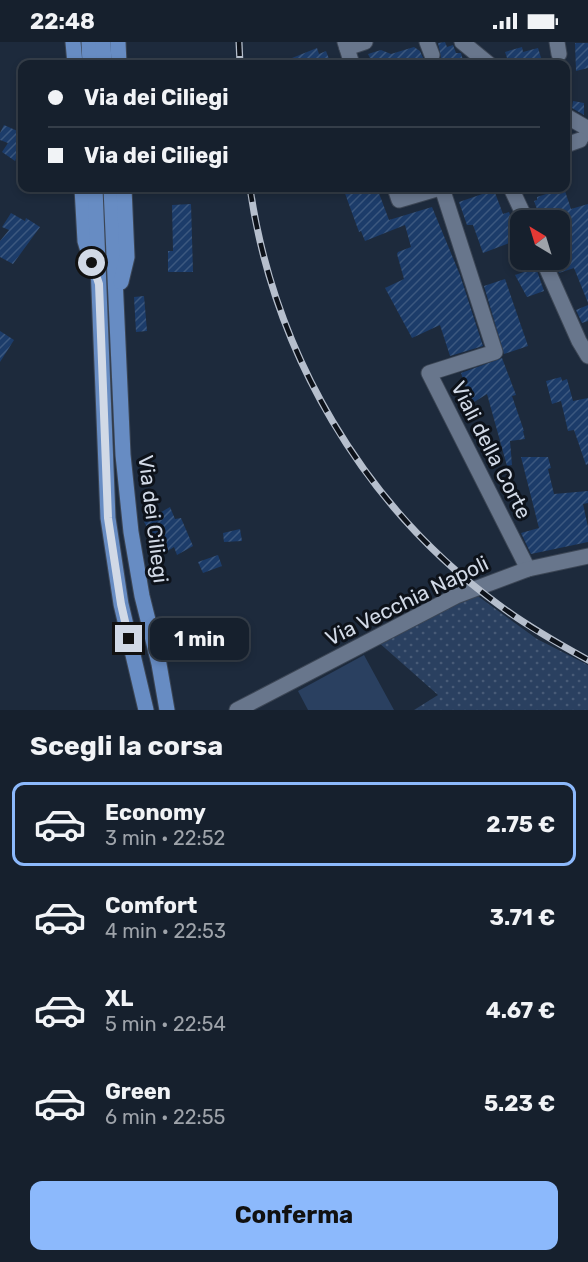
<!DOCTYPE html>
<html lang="it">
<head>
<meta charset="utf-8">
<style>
  :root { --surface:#16202d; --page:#232d39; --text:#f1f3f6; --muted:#9ea3aa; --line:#353e49; --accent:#8cb9fc }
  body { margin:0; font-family:Rubik,sans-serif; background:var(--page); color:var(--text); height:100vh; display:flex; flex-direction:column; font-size:22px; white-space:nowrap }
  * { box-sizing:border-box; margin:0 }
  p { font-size:20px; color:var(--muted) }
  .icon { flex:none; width:33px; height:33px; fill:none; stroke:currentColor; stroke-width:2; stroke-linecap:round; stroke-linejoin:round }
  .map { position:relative; height:668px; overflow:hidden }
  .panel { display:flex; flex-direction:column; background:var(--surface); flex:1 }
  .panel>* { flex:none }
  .top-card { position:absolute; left:18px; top:18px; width:552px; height:132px; border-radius:12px; box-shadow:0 3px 9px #0003,0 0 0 2px var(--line); display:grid; align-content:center; height:132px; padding:0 30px; background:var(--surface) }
  .needle { width:39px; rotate:322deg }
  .buttons { position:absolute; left:510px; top:168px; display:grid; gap:12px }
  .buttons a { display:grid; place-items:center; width:60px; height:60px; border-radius:12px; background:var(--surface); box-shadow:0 3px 9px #0003,0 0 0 2px var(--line); font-size:30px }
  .end { position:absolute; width:27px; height:27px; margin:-14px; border:8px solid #d1d9e6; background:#111; box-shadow:0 0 0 3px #111 }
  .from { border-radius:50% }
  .bubble { position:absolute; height:42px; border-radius:12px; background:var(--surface); box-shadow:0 3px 9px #0003,0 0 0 2px var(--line); font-size:20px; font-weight:700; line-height:42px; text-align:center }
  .top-card b { display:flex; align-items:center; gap:21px; height:57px; font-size:22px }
  .top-card b+b { border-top:2px solid var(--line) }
  .top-card i { width:15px; height:15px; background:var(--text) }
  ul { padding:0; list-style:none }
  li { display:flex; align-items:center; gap:18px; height:84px; margin:0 12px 9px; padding:0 18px; border:3px solid transparent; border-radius:12px }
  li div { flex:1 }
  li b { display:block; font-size:22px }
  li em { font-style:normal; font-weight:700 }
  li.on { border-color:var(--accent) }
  li>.icon { width:54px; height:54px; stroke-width:1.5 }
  h2 { padding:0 30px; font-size:27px; line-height:72px }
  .cta { display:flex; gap:12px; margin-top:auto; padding:12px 30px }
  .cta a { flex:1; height:69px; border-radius:12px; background:var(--accent); color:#111; font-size:24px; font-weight:700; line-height:69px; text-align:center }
  .status { display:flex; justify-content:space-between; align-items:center; height:42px; padding:0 30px; background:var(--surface); direction:ltr }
  .status svg { height:16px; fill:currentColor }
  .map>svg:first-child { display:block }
  .grass { fill:url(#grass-dots) }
  .pitch { fill:#2a4060 }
  .building { fill:url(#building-hatch) }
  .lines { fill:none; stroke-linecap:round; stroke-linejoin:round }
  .minor-casing { stroke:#3c4655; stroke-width:17 }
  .major-casing { stroke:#3c4655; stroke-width:17 }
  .minor { stroke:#68768c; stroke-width:15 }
  .major { stroke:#678cc3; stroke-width:15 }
  .rail-casing { stroke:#b6bfcd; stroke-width:7 }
  .rail { stroke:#0d121a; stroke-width:4.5; stroke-dasharray:14; stroke-linecap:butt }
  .route { stroke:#d1d9e6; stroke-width:8 }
  .labels { text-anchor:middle; stroke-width:6; stroke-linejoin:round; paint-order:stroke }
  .street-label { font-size:21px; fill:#d1d9e6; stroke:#0d121a }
</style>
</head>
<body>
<div class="status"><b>22:48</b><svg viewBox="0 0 49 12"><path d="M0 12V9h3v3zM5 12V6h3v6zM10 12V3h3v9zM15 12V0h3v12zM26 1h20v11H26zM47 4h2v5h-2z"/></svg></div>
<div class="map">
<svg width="588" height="668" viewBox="0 0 588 668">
  <defs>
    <pattern id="grass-dots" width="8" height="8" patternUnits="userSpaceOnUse" patternTransform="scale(1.5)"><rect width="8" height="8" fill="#2a4060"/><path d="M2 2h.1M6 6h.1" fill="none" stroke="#485b77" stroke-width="1.8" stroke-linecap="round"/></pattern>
    <pattern id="building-hatch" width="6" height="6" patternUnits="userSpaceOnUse" patternTransform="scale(1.5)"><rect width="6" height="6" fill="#1c3c6a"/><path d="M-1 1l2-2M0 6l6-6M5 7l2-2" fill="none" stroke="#3c587f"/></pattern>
  </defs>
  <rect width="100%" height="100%" fill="#1d2a3c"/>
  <path class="grass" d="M475,552l62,45 51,26v45h-174l24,-15 -61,-54z"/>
  <path class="pitch" d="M364,613l30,55h-86l-10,-19z"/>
  <g class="building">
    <path d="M445,0l2,5 6,-2 3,8h5l3,11h-32l7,-2 2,-5 -3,-14z"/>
    <path d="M575,1h13v25l-12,3z"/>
    <path d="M414,5l6,4 5,11 5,2h-64v-2l5,-2 -3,-6 13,-4 10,4z"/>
    <path d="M522,5l1,5 15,-4 5,16h-34l-4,-12z"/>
    <path d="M317,6l2,6 7,-3 5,13h-54z"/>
    <path d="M573,59l11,2v12l-12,-7z"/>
    <path d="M4,83l18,8v13l-7,15 -13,-9 6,-9 -8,-3v-7z"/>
    <path d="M343,146h34l12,32 43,-13 28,68 23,71 -33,10 -10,-31 -28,13 -27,-50 19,-9 -7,-25 1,-2 13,-5 -6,-22 -40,16 -4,-10 -2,1z"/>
    <path d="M564,146l7,21 17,-5v99l-14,-35 -15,5 -5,-11 6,-2v-40h-19l-7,-19 3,-1v-3z"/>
    <path d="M494,148l9,24 6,-2 5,13 3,-1 3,4v11l-37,14 -10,-28h-6l-8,-23z"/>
    <path d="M191,162l2,68h-25v-21h5l-1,-46z"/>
    <path d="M11,171l14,8 1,-3 14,9 -27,37 -13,-7v-16l9,-11 -7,-3z"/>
    <path d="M536,226l8,23 -17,6 -12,-22z"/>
    <path d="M505,237l23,67 -24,8 -20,-68z"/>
    <path d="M144,254l3,35 -11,1 -2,-35z"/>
    <path d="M588,263v16l-6,2 -6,-13z"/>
    <path d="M0,289l14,9 -14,22z"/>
    <path d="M502,316l14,37 -4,1 12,35h-1l2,8 -15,2 2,24 -5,1 -20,-72 -16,10 -10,-31z"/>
    <path d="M561,335l1,4 5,-2 6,22 15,-3v66l-2,1 -12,-35 -6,1 -7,-30 -9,3 -6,-23z"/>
    <path d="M521,415h27l3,11 -3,1 6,25 34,-3v12l-5,1 5,23v15l-57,12 -10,-21 18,-5z"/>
    <path d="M170,465l5,12 6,-1 12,28 -16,9 -3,-8 -11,7 -19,-32z"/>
    <path d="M240,487l2,12 -18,1 -1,-9z"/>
    <path d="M218,513l4,11 -19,7 -5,-11z"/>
  </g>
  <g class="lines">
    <defs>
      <g id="minor">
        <path d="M345,0l7,22"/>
        <path d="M427,0l5,13"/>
        <path d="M462,0l27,22"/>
        <path d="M557,0l2,12"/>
        <path d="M347,6l18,-6"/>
        <path d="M566,74l19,11 3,7"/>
        <path d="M566,103l14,-5"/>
        <path d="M395,146l4,12 41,-12"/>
        <path d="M442,146l53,164 -66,21 99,196"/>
        <path d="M511,146l15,32"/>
        <path d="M543,218l36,81 9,15"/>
        <path d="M237,668l219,-114 72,-27 60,-13"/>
      </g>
      <g id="major">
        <path d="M73,0l2,22"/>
        <path d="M89,0l1,22"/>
        <path d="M103,0l1,22"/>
        <path d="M118,0l1,22"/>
        <path d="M82,146l3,53 7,23"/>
        <path d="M95,146l13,330 13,86 25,106"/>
        <path d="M111,146l12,267 8,77 11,64 17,68 8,46"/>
        <path d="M121,240l6,-25 -3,-69"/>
      </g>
    </defs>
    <use href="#minor" class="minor-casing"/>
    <use href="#major" class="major-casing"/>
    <use href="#minor" class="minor"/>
    <use href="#major" class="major"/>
    <defs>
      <g id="rail">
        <path d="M239,0l1,22"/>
        <path d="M250,146c24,165 113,318 249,417 28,21 58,38 89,55"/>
      </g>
    </defs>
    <use href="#rail" class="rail-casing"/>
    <use href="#rail" class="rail"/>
  </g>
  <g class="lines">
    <path class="route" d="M92,221l7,21 9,234 13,86 8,35"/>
  </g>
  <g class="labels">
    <g class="street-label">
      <text transform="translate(491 408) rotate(63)" y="7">Viali della Corte</text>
      <text transform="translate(153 477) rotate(83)" y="7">Via dei Ciliegi</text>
      <text transform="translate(407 559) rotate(-26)" y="7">Via Vecchia Napoli</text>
    </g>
  </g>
</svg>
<div class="buttons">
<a><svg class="needle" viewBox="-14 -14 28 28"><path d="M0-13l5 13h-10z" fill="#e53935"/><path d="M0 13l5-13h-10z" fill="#9ea3aa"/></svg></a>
</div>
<i class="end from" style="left:92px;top:221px"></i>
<i class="end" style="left:129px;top:597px"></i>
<div class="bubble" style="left:150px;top:576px;width:99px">1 min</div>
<div class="top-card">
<b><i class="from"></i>Via dei Ciliegi</b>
<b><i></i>Via dei Ciliegi</b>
</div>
</div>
<section class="panel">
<h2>Scegli la corsa</h2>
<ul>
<li class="on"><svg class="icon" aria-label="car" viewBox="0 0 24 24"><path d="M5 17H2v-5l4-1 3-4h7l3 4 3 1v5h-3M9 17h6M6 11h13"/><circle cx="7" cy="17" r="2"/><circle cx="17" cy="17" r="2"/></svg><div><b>Economy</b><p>3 min · 22:52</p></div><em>2.75 €</em></li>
<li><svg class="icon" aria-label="car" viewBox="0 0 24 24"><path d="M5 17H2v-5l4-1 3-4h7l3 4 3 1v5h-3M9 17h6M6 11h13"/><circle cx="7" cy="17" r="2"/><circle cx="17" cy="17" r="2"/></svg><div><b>Comfort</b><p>4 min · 22:53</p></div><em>3.71 €</em></li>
<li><svg class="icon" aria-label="car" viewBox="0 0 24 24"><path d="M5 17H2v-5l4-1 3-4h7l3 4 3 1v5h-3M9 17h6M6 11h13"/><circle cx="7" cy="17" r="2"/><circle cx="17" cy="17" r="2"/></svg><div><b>XL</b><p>5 min · 22:54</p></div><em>4.67 €</em></li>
<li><svg class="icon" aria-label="car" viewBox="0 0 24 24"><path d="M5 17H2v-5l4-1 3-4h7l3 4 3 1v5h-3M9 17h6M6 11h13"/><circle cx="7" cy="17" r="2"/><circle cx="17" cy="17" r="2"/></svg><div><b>Green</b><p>6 min · 22:55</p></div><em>5.23 €</em></li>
</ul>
<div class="cta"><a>Conferma</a></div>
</section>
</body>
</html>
